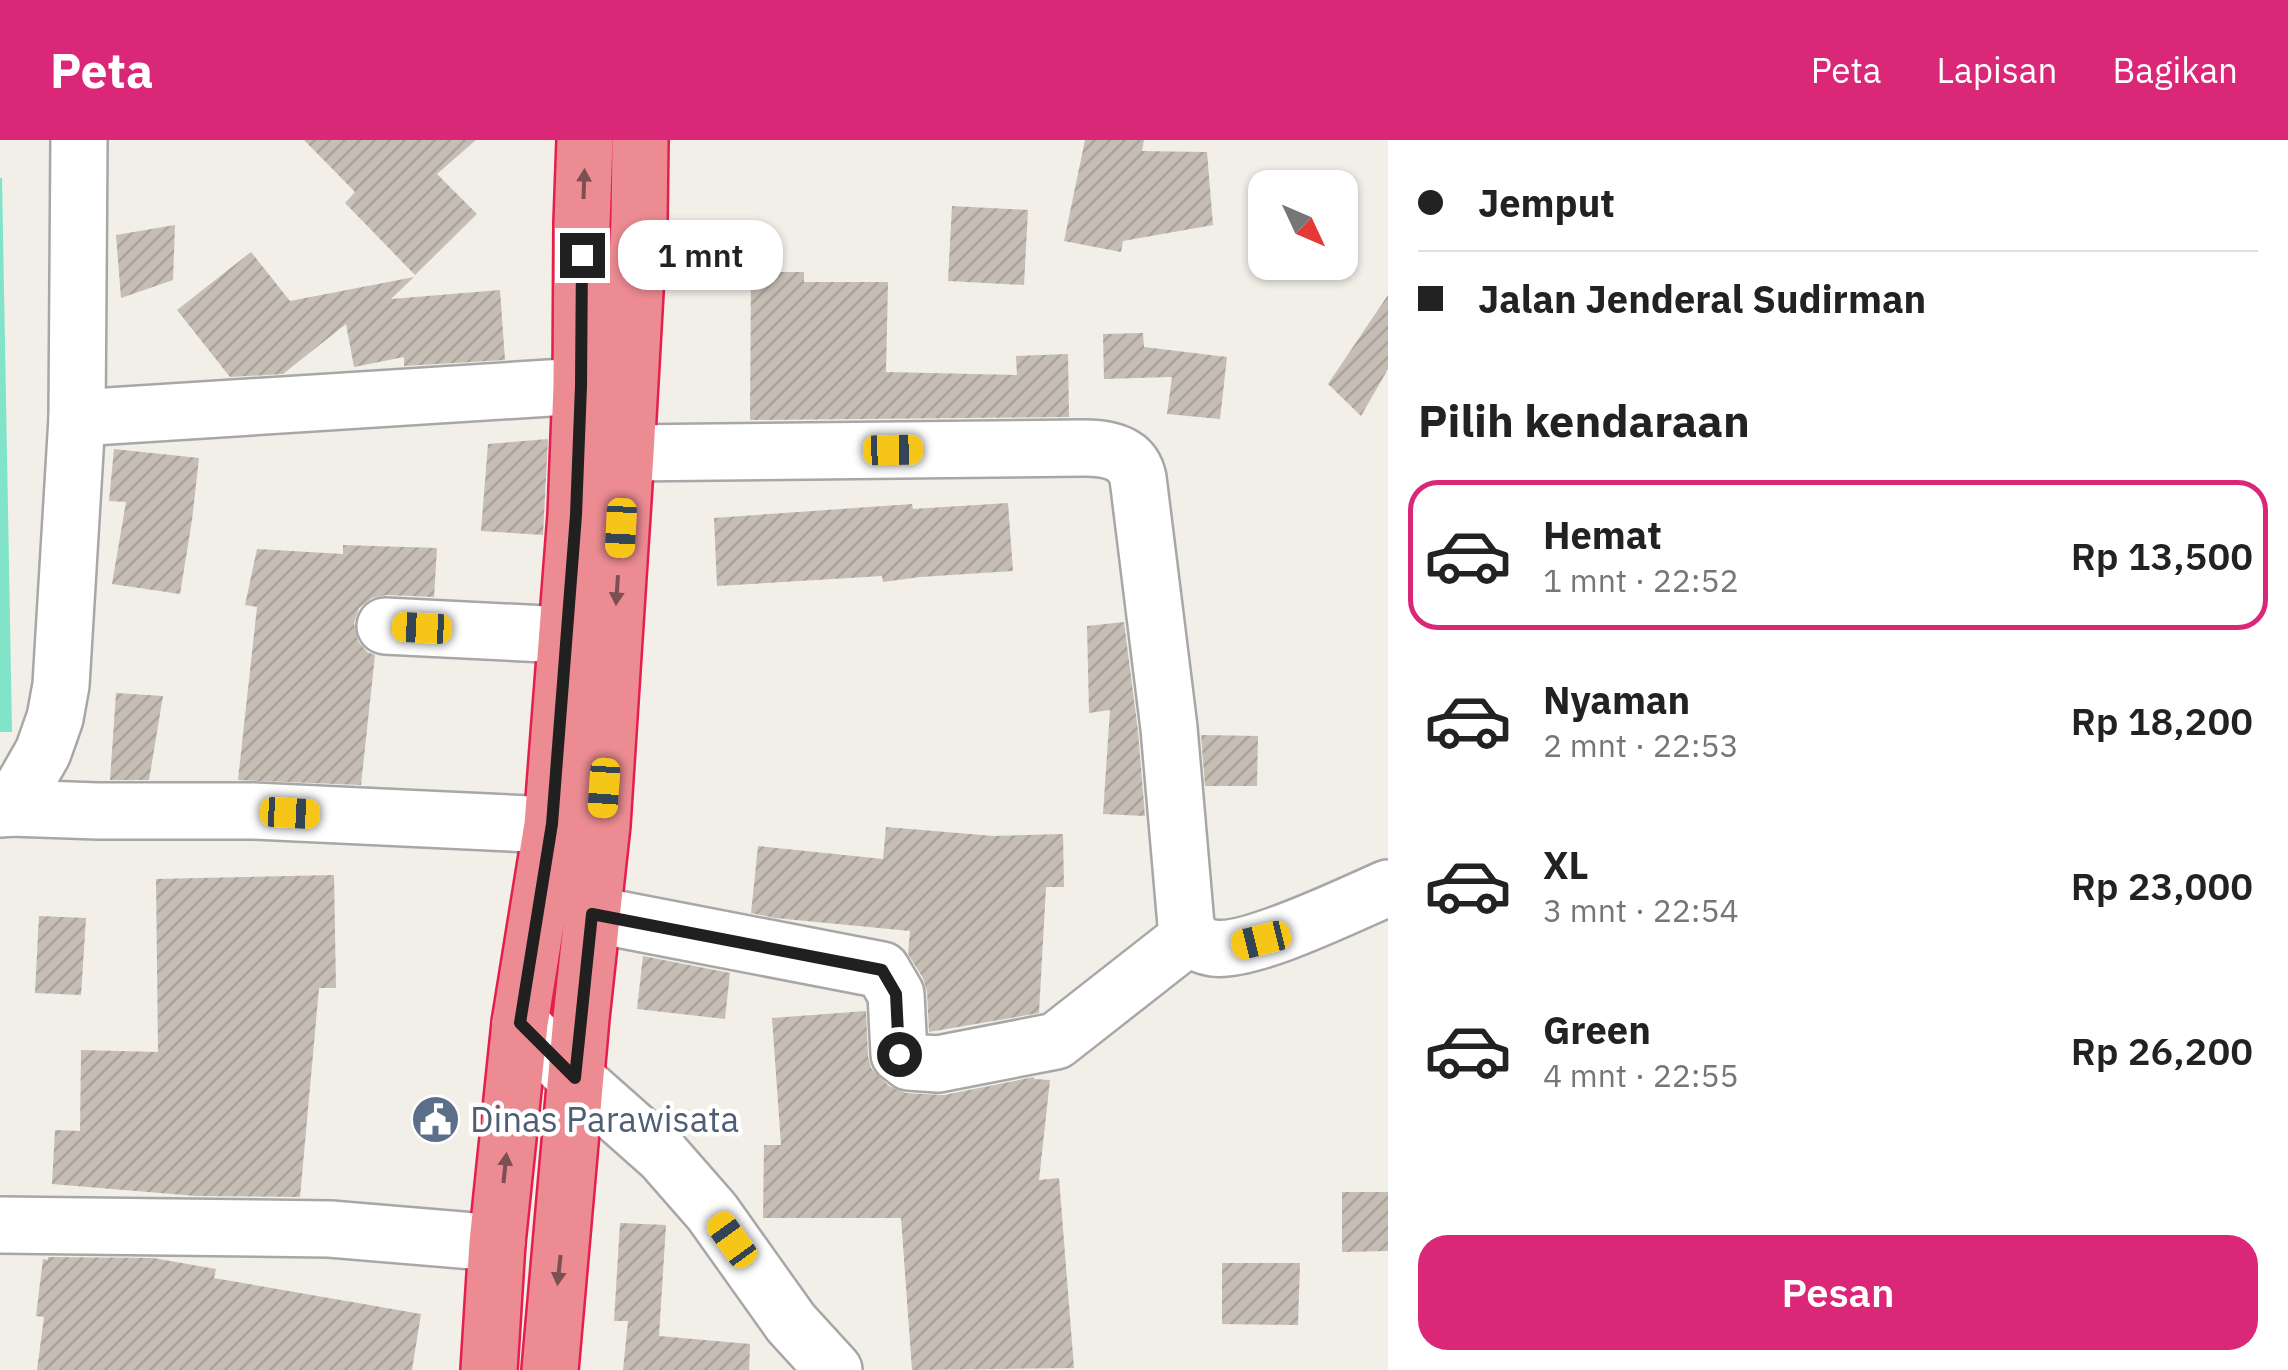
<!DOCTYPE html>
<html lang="id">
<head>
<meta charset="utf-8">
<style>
  :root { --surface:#fff; --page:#f2f2f2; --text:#222; --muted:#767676; --line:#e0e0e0; --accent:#db2777 }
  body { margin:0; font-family:"IBM Plex Sans",sans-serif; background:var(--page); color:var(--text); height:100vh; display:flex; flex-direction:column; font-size:38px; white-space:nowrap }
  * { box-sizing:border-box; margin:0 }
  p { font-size:32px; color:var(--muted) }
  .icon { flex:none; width:55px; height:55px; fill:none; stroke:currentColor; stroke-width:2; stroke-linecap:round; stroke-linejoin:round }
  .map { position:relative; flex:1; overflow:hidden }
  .details { display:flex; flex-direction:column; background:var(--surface); width:900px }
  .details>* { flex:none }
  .top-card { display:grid; align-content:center; height:220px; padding:0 30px; background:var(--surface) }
  .needle { width:65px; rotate:134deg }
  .controls { position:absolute; left:1248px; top:30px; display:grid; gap:20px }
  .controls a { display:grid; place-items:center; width:110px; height:110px; border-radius:20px; background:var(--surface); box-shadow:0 2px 8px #0004; font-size:50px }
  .end { position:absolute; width:45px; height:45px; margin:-22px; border:12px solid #202020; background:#fff; box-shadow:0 0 0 5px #fff }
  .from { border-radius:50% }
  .bubble { position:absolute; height:70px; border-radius:30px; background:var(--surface); box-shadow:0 2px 8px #0004; font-size:32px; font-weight:600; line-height:70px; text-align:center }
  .car { position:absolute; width:30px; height:60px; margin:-30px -15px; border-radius:12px; box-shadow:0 0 8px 2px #0007; background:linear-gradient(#f5c518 24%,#345 0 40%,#f5c518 0 76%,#345 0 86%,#f5c518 0) }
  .top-card b { display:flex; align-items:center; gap:35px; height:95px; font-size:38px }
  .top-card b+b { border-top:2px solid var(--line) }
  .top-card i { width:25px; height:25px; background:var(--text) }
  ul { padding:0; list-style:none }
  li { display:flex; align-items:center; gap:30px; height:150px; margin:0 20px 15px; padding:0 10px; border:5px solid transparent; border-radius:30px }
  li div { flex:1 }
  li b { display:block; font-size:38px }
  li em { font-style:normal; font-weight:600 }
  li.active { border-color:var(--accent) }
  li>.icon { width:90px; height:90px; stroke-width:1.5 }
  h2 { padding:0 30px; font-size:45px; line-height:120px }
  .primary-button { display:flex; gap:20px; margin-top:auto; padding:20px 30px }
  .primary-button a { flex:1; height:115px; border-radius:30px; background:var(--accent); color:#fff; font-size:40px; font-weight:600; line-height:115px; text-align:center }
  header { display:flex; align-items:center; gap:60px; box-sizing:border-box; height:140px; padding:0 50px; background:var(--accent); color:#fff }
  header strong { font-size:48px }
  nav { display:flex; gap:55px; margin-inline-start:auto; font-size:35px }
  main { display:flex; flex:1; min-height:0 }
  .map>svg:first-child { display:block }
  .pitch { fill:#81e4c9 }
  .building { fill:url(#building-hatch) }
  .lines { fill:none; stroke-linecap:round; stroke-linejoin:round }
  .minor-casing { stroke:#a7a7a7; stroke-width:60 }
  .highway-casing { stroke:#e51e4d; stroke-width:60 }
  .minor { stroke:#fff; stroke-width:55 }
  .highway { stroke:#ec8b92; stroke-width:55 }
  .oneway { fill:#7c5053 }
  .route { stroke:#202020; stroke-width:12 }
  .labels { text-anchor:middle; stroke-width:9; stroke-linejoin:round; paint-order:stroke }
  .service-label { font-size:35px; fill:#4e5e75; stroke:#fff; text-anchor:start }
</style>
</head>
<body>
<header>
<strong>Peta</strong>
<nav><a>Peta</a><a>Lapisan</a><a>Bagikan</a></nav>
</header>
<main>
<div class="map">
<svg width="1388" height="1230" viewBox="0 0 1388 1230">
  <defs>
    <pattern id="building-hatch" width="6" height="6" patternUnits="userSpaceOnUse" patternTransform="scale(2.5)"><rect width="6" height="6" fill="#c6beb5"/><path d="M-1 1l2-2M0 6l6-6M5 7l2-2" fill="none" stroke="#aaa39b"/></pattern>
  </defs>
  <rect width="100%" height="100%" fill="#f1efe7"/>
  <path class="pitch" d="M0,38h2l10,554h-12z"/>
  <g class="building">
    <path d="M304,0h172l-39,34 40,40 -62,61 -70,-72 10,-11z"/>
    <path d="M1085,0h59l-2,11 65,1 6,73 -90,16 -2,11 -57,-11z"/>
    <path d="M952,66l76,4 -4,75 -76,-4z"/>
    <path d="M175,85l-2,55 -52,18 -5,-63z"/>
    <path d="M251,112l39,49 124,-24 -23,22 109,-9 5,70 -101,6v-9l-50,10 -8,-43 -63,50 -53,3 -53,-67z"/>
    <path d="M751,132h53v10h84l-2,90 131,3 -1,-19 52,-2 1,63 -319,3z"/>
    <path d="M1388,155v74l-27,47 -33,-32z"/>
    <path d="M1143,193l1,14 83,10 -7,62 -53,-5 5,-37 -68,2 -1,-45z"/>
    <path d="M548,299l-5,96 -62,-4 7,-87z"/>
    <path d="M114,309l85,9 -7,62 -12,74 -68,-10 14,-82 -17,-1z"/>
    <path d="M1008,363l5,68 -93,6 -37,5 -1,-6 -165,10 -3,-68 198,-14 1,5z"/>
    <path d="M343,405l94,3 -3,49 -47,-2 -15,3 -13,10 -5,15 4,18 9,11 8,3 -14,130 -123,-5 19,-173 -12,-2 12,-56 86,5z"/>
    <path d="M1124,482l14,109 7,85 -42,-2 7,-104 -21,3 -2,-87z"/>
    <path d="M116,553l47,3 -14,84h-39z"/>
    <path d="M1201,595l57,1 -1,50h-52z"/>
    <path d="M886,687l108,9 69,-2 1,53h-18l-7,126 -110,19 -2,-40 -4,-14 -15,-24 2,-23 -135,-13 -24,-5 7,-67 125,13z"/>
    <path d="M334,735l2,113h-17l-19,209 -104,-1 -144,-12 3,-54 25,1 1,-81 77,2 -2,-173z"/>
    <path d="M39,776l47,2 -5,77 -46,-2z"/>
    <path d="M643,816l87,17 -5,46 -88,-10z"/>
    <path d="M866,871l2,45 3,12 18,18 17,7 38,2 90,-18v2l16,1 -11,100 20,-2 15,190 -162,2 -11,-152h-138l1,-73h17l-9,-127z"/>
    <path d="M1342,1052h46v59l-46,1z"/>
    <path d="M620,1083l46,2 -7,111 91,8 -1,26h-126l5,-49h-14z"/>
    <path d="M48,1117l105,1 63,11 -2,9 207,36 -9,56h-375l7,-53 -8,-1 7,-57 5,1z"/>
    <path d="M1222,1123h78l-2,62 -76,-1z"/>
  </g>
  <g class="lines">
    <defs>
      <g id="minor">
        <path d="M77,278l504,-32 46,2"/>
        <path d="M626,313l458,-5c24,0 48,4 54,30l31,250 17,197c5,13 12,21 27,23 37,6 137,-44 175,-60"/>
        <path d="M385,486l181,9"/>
        <path d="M11,668l32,-56 12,-34 6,-33 16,-267 2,-278"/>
        <path d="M0,669l11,-1 87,3h155l299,14"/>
        <path d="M592,774l290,56 14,24 3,60 10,8 29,2 118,-23 134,-105"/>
        <path d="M520,883l55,55 88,78 49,56 79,111 43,47"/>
        <path d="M0,1085l330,4 167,14"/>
      </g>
      <g id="highway">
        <path d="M489,1230l8,-127 23,-220 32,-198 24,-310 5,-129 1,-163 3,-83"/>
        <path d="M550,1230l31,-352 21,-193 24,-372 13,-232 1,-81"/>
      </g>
    </defs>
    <use href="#minor" class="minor-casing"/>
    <use href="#highway" class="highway-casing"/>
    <use href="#minor" class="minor"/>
    <use href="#highway" class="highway"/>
  </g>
  <defs><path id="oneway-solid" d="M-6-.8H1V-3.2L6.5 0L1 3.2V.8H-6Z" transform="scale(2.5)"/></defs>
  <g class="oneway">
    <use href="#oneway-solid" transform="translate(584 44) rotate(-88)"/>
    <use href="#oneway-solid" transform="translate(617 450) rotate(94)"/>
    <use href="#oneway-solid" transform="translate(505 1028) rotate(-84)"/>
    <use href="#oneway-solid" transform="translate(559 1130) rotate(96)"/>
  </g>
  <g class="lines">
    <path class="route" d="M582,115l-1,131 -5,129 -24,309 -32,199 55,55 17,-164 290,56 14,24 3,60"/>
  </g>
  <defs>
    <symbol id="civic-disc" viewBox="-11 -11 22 22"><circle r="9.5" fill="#5c6f8a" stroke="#fff"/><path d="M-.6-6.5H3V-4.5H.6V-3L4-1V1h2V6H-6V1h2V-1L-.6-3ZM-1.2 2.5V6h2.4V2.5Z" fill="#fff"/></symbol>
  </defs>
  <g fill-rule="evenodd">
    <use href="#civic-disc" x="408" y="952" width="55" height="55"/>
  </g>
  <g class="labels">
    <g class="service-label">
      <text x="470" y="992">Dinas Parawisata</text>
    </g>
  </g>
</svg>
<div class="controls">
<a><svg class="needle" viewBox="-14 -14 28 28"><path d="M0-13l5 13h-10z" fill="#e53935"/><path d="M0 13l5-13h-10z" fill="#767676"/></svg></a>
</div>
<i class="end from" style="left:899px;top:914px"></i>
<i class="end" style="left:582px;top:115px"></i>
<div class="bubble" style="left:618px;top:80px;width:165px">1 mnt</div>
<i class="car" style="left:893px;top:310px;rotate:89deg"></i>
<i class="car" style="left:621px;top:388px;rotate:183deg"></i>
<i class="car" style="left:422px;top:488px;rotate:273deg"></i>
<i class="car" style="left:604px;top:648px;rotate:184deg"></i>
<i class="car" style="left:290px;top:673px;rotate:93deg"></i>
<i class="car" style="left:1261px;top:800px;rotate:256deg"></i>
<i class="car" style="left:732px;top:1100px;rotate:324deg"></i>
</div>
<section class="details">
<div class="top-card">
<b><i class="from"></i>Jemput</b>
<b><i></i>Jalan Jenderal Sudirman</b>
</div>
<h2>Pilih kendaraan</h2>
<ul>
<li class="active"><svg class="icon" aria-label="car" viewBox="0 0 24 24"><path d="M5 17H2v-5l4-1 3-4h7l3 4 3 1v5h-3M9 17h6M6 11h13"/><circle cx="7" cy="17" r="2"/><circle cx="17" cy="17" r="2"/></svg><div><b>Hemat</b><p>1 mnt · 22:52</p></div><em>Rp 13,500</em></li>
<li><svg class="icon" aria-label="car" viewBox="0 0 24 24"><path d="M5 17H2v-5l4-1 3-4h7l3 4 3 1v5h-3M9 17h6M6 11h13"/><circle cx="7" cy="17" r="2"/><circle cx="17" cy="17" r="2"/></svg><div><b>Nyaman</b><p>2 mnt · 22:53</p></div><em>Rp 18,200</em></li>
<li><svg class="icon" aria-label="car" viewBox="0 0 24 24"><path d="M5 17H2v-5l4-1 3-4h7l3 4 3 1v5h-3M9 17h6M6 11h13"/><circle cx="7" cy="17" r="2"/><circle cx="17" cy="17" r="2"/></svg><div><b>XL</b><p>3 mnt · 22:54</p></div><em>Rp 23,000</em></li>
<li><svg class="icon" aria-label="car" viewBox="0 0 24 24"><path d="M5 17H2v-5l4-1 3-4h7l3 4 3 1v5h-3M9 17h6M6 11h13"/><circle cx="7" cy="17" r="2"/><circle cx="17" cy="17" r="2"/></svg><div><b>Green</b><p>4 mnt · 22:55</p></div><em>Rp 26,200</em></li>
</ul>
<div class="primary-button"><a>Pesan</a></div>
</section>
</main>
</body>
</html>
